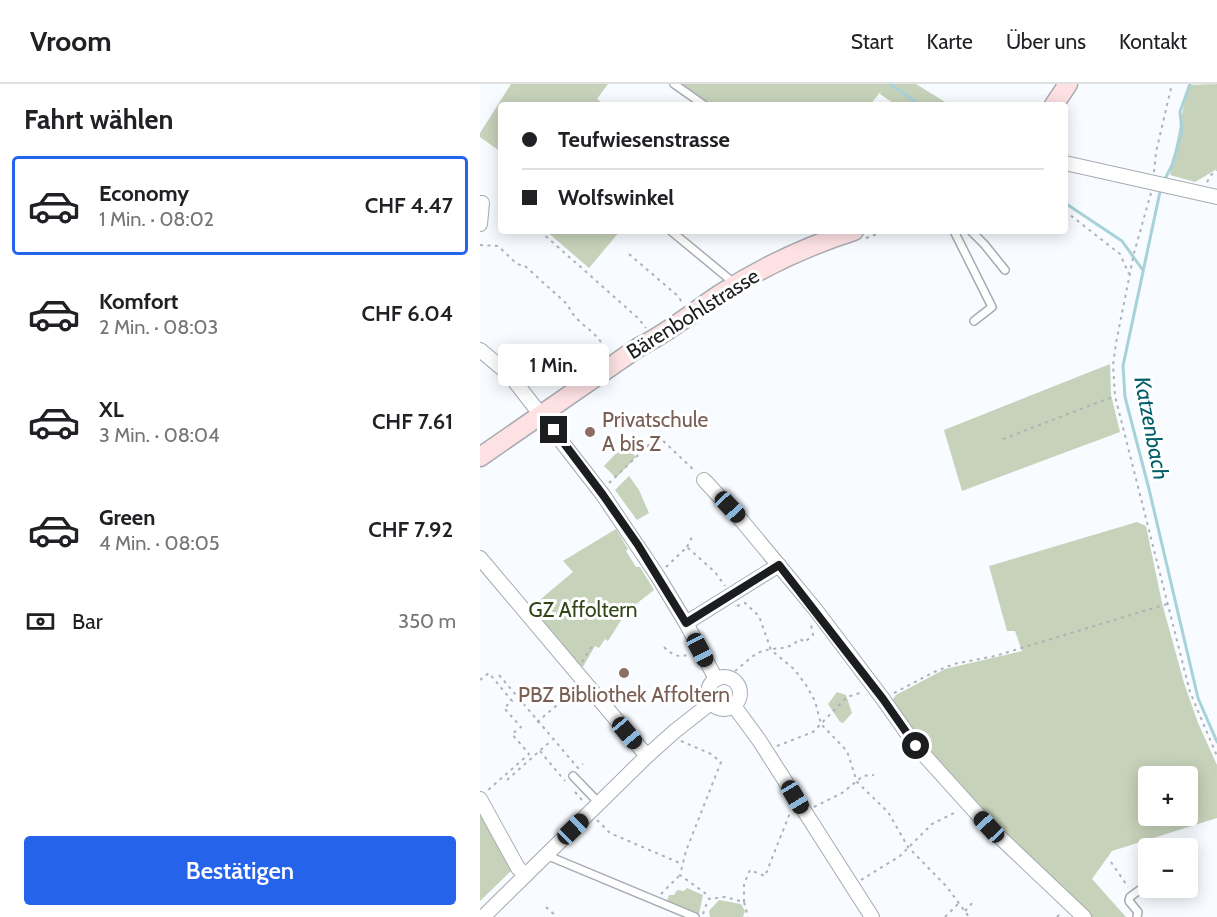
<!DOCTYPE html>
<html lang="de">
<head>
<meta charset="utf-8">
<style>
  :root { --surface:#fff; --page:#f2f2f2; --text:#202124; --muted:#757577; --line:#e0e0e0; --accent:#2563eb }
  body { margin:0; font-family:Cabin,sans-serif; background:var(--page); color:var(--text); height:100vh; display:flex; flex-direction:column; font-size:22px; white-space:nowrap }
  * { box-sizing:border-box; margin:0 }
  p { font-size:20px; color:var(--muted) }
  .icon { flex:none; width:33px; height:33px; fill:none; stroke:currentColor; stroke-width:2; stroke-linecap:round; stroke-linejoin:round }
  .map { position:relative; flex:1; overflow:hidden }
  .sheet { display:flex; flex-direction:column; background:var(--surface); width:480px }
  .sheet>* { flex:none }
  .top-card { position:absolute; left:18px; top:18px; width:570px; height:132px; border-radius:6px; box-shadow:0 3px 15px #0003; display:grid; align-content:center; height:132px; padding:0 24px; background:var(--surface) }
  .tools { position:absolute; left:658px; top:682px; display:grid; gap:12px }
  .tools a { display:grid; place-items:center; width:60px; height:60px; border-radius:6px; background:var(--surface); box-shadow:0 3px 15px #0003; font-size:30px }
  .end { position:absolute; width:27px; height:27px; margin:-14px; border:8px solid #1c1d1f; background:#fff; box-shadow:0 0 0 3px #fff }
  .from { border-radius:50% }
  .bubble { position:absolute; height:42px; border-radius:6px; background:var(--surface); box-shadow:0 3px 15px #0003; font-size:20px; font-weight:600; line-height:42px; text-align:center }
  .car { position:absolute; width:18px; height:36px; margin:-18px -9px; border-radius:8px; box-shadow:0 0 4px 2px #0007; background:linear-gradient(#222 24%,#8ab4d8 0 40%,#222 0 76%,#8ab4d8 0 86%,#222 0) }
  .top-card b { display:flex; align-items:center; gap:21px; height:57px; font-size:22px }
  .top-card b+b { border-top:2px solid var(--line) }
  .top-card i { width:15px; height:15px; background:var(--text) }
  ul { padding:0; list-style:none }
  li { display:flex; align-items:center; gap:18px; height:99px; margin:0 12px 9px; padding:0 12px; border:3px solid transparent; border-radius:6px }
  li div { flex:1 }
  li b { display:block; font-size:22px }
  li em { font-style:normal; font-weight:600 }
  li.on { border-color:var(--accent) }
  li>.icon { width:54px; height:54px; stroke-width:1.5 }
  h2 { padding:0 24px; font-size:27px; line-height:72px }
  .pay { display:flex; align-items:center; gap:15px; height:66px; padding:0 24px; font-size:22px }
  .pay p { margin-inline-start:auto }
  .primary-button { display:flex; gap:12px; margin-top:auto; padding:12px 24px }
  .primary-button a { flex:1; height:69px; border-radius:6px; background:var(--accent); color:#fff; font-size:24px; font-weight:600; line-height:69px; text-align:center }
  header { display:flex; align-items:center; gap:36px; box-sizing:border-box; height:84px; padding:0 30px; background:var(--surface); border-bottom:2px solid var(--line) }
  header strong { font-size:28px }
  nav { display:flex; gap:33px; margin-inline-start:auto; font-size:21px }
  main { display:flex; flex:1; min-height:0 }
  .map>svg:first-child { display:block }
  .green { fill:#c6d2ba; fill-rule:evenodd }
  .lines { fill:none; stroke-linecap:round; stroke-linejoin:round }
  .stream { stroke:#a7d2d8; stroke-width:3 }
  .lane-casing { stroke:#a7abb1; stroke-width:10 }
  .street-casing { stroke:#a7abb1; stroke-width:16 }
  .secondary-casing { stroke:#a7abb1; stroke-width:21 }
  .path { stroke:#afb1b5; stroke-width:2; stroke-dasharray:3 4.5; stroke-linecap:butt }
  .lane { stroke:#fff; stroke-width:7 }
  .street { stroke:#fff; stroke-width:14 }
  .secondary { stroke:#fde1e3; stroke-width:18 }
  .route { stroke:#1c1d1f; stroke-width:8 }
  .education-dot { fill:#8d6e63; stroke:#fff; stroke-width:2 }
  .labels { text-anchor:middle; stroke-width:6; stroke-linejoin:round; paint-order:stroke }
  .street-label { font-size:21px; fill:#1c1d1f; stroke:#fff }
  .education-label { font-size:21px; fill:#785e54; stroke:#fff; text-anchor:start }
  .park-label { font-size:21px; fill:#314516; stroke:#fff }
  .water-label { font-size:22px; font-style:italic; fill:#005f68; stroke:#fff }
</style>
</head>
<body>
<header>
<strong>Vroom</strong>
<nav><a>Start</a><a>Karte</a><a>Über uns</a><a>Kontakt</a></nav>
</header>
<main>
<section class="sheet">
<h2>Fahrt wählen</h2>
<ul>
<li class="on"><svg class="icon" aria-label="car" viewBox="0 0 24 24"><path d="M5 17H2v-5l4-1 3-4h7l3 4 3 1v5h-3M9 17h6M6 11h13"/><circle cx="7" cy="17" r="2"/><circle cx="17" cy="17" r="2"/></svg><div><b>Economy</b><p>1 Min. · 08:02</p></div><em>CHF 4.47</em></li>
<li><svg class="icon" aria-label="car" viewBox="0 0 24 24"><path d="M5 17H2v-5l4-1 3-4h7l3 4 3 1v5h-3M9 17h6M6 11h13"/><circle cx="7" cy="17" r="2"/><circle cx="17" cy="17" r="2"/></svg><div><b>Komfort</b><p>2 Min. · 08:03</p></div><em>CHF 6.04</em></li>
<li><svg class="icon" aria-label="car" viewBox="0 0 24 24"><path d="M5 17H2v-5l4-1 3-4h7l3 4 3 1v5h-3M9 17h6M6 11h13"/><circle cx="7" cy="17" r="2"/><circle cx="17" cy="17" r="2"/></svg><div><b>XL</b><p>3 Min. · 08:04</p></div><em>CHF 7.61</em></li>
<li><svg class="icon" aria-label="car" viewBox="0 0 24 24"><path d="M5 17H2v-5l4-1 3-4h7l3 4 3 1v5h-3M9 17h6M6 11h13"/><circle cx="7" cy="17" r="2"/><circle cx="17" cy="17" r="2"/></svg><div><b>Green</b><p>4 Min. · 08:05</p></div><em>CHF 7.92</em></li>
</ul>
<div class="pay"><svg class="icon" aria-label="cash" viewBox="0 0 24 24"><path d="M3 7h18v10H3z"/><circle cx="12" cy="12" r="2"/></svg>Bar<p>350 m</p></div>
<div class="primary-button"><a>Bestätigen</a></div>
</section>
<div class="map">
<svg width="737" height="833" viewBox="0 0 737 833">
  <rect width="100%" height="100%" fill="#f8fbff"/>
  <g class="green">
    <path d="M31,0h97l-11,15 8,6h-104v47l-21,-15v-4z"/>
    <path d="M199,0h237l34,21h-54l-16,-11 1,-3 -11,14h-159z"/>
    <path d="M737,0v85l-22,13 -25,-7 18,-90z"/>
    <path d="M66,147h74l-31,37z"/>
    <path d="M630,280l1,31 9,37 -158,59 -18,-61z"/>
    <path d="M144,361l12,12 -20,21 -12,-12z"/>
    <path d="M149,392l10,14 10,23 -12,7 -22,-30z"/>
    <path d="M657,438l9,4 16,77 22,80 14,40 19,42v53l-105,33 -20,28 34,38h-38l-99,-93 -99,-120 6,-9 49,-26 77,-18 -7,-20h-8l-18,-65zM669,693h39v39h-39z"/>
    <path d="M136,445l12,20 -2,2 10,16h4l14,23 -27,21 -19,30 -3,-2 -6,9 -4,-2 -14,24 -52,-61 44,-37 -10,-11z"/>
    <path d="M357,608l9,3 6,18 -9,10 -3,-1 -12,-18z"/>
    <path d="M0,723l31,59v5l-31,30z"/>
    <path d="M207,804l16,7 -4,19 -32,-13 2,-6h5l3,-5 7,1z"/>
    <path d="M239,816l22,4 4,7 -2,6h-33l-1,-6z"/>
  </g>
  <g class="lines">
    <g class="stream">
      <path d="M410,0l30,21"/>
      <path d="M684,97l8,-16 10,-33 -2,-20 10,-28"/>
      <path d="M681,103l-38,179 2,31 24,92 49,209 19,44"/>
      <path d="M585,119l57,38 20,28"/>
    </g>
    <defs>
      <g id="lane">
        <path d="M194,0l30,21"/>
        <path d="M191,147l63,52"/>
        <path d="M474,147l38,76 -18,14"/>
        <path d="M491,147l13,13 21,26"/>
        <path d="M93,692l26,27"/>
        <path d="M66,771l149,62"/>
        <path d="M657,833l1,-5 -9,-11 1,-4 19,-14"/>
      </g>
      <g id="street">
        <path d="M585,79l152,34"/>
        <path d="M0,140l2,-21"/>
        <path d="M0,266l29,24 94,121 54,80 29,48 30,56"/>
        <path d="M224,396l38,41 73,88 68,90 33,47 73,81 95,90"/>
        <path d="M0,474l167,198"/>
        <path d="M206,539l93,-58"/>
        <circle cx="244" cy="609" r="16"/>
        <path d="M254,622l25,34 113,177"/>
        <path d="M0,715l38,69 8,7"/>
        <path d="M3,833l164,-161 28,-25 37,-29"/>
      </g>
      <g id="secondary">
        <path d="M574,21l14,-21"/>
        <path d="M0,373l159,-110c29,-14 54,-35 81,-53 42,-27 87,-48 134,-63"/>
      </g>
    </defs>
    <use href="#lane" class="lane-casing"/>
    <use href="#street" class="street-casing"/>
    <use href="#secondary" class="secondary-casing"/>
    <g class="path">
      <path d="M674,88l2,-20 16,-68"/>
      <path d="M727,98l4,-7 6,-5"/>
      <path d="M671,109l-17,60 -18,90 -3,22 2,31 75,296 27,64"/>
      <path d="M585,127l55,43 9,20"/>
      <path d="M60,147l98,87 8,10"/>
      <path d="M386,154l20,-7"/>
      <path d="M0,161l18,1 19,18 8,2 43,39c7,20 34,27 38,49"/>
      <path d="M149,170l50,43 4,8"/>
      <path d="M523,355l112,-43"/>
      <path d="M129,399l49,-47 38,36"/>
      <path d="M207,463l5,-10"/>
      <path d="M186,483l21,-20 28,25 10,14"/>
      <path d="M257,522l8,-3 14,13 12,34 23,19 12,16 9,16 6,23 26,27 10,31 31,30 20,35 39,40 22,30"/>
      <path d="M184,563c9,9 15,11 27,7"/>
      <path d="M102,578l12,-19"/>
      <path d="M255,587c8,-6 19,-18 28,-20 17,-5 22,1 37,-12l5,3 8,-7 -2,-10"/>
      <path d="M19,591l79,93 5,-4"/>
      <path d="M0,596l9,-7 23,28 -8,7 17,19 -9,7 17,20 -42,37"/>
      <path d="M414,609l40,-21 20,-8 41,-8 172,-52"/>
      <path d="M138,618l2,-16"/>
      <path d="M57,638l38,-32"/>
      <path d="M201,657l30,13 10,8 -35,89 -6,24 25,18 4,6 16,-2 19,5 4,15"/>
      <path d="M297,662l36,-14 34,-35 16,-5"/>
      <path d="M60,667l25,30"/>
      <path d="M27,696l45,-40"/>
      <path d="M95,708l8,9"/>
      <path d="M334,723l28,-14 21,-17 11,-1"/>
      <path d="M117,736l13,13 72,31"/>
      <path d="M631,778l17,25"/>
      <path d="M381,796l39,-24 32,-32 26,-13"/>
      <path d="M181,810l19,-19"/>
      <path d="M264,818v-18l6,-14 15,6 25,-63"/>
      <path d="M66,823l11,10"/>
      <path d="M485,827l10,-11"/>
      <path d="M223,830l5,-14"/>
      <path d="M465,833l13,-13"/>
      <path d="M577,833l5,-5"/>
    </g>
    <use href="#lane" class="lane"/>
    <use href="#street" class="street"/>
    <use href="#secondary" class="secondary"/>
  </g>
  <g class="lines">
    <path class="route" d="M74,346l49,65 35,50 48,78 93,-58 104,134 33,47"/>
  </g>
  <g class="education-dot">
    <circle cx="110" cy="348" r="6"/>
    <circle cx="144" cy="589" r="6"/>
  </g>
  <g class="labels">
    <g class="street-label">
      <text transform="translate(213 230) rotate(-32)" y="7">Bärenbohlstrasse</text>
    </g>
    <g class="education-label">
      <text x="122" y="343">Privatschule<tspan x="122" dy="24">A bis Z</tspan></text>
      <text x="144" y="618" text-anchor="middle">PBZ Bibliothek Affoltern</text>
    </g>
    <g class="park-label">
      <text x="103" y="533">GZ Affoltern</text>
    </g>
    <g class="water-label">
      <text transform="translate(672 344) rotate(79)" y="8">Katzenbach</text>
    </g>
  </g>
</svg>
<div class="tools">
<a>+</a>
<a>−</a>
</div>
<i class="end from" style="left:436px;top:662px"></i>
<i class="end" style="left:74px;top:346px"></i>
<div class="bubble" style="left:18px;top:260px;width:111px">1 Min.</div>
<i class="car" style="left:250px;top:423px;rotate:137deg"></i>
<i class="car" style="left:220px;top:566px;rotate:152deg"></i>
<i class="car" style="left:147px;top:649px;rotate:140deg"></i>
<i class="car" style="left:315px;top:713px;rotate:149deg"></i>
<i class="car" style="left:509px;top:743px;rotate:317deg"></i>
<i class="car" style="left:93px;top:745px;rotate:46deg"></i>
<div class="top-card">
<b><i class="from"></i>Teufwiesenstrasse</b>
<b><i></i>Wolfswinkel</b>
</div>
</div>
</main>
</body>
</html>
